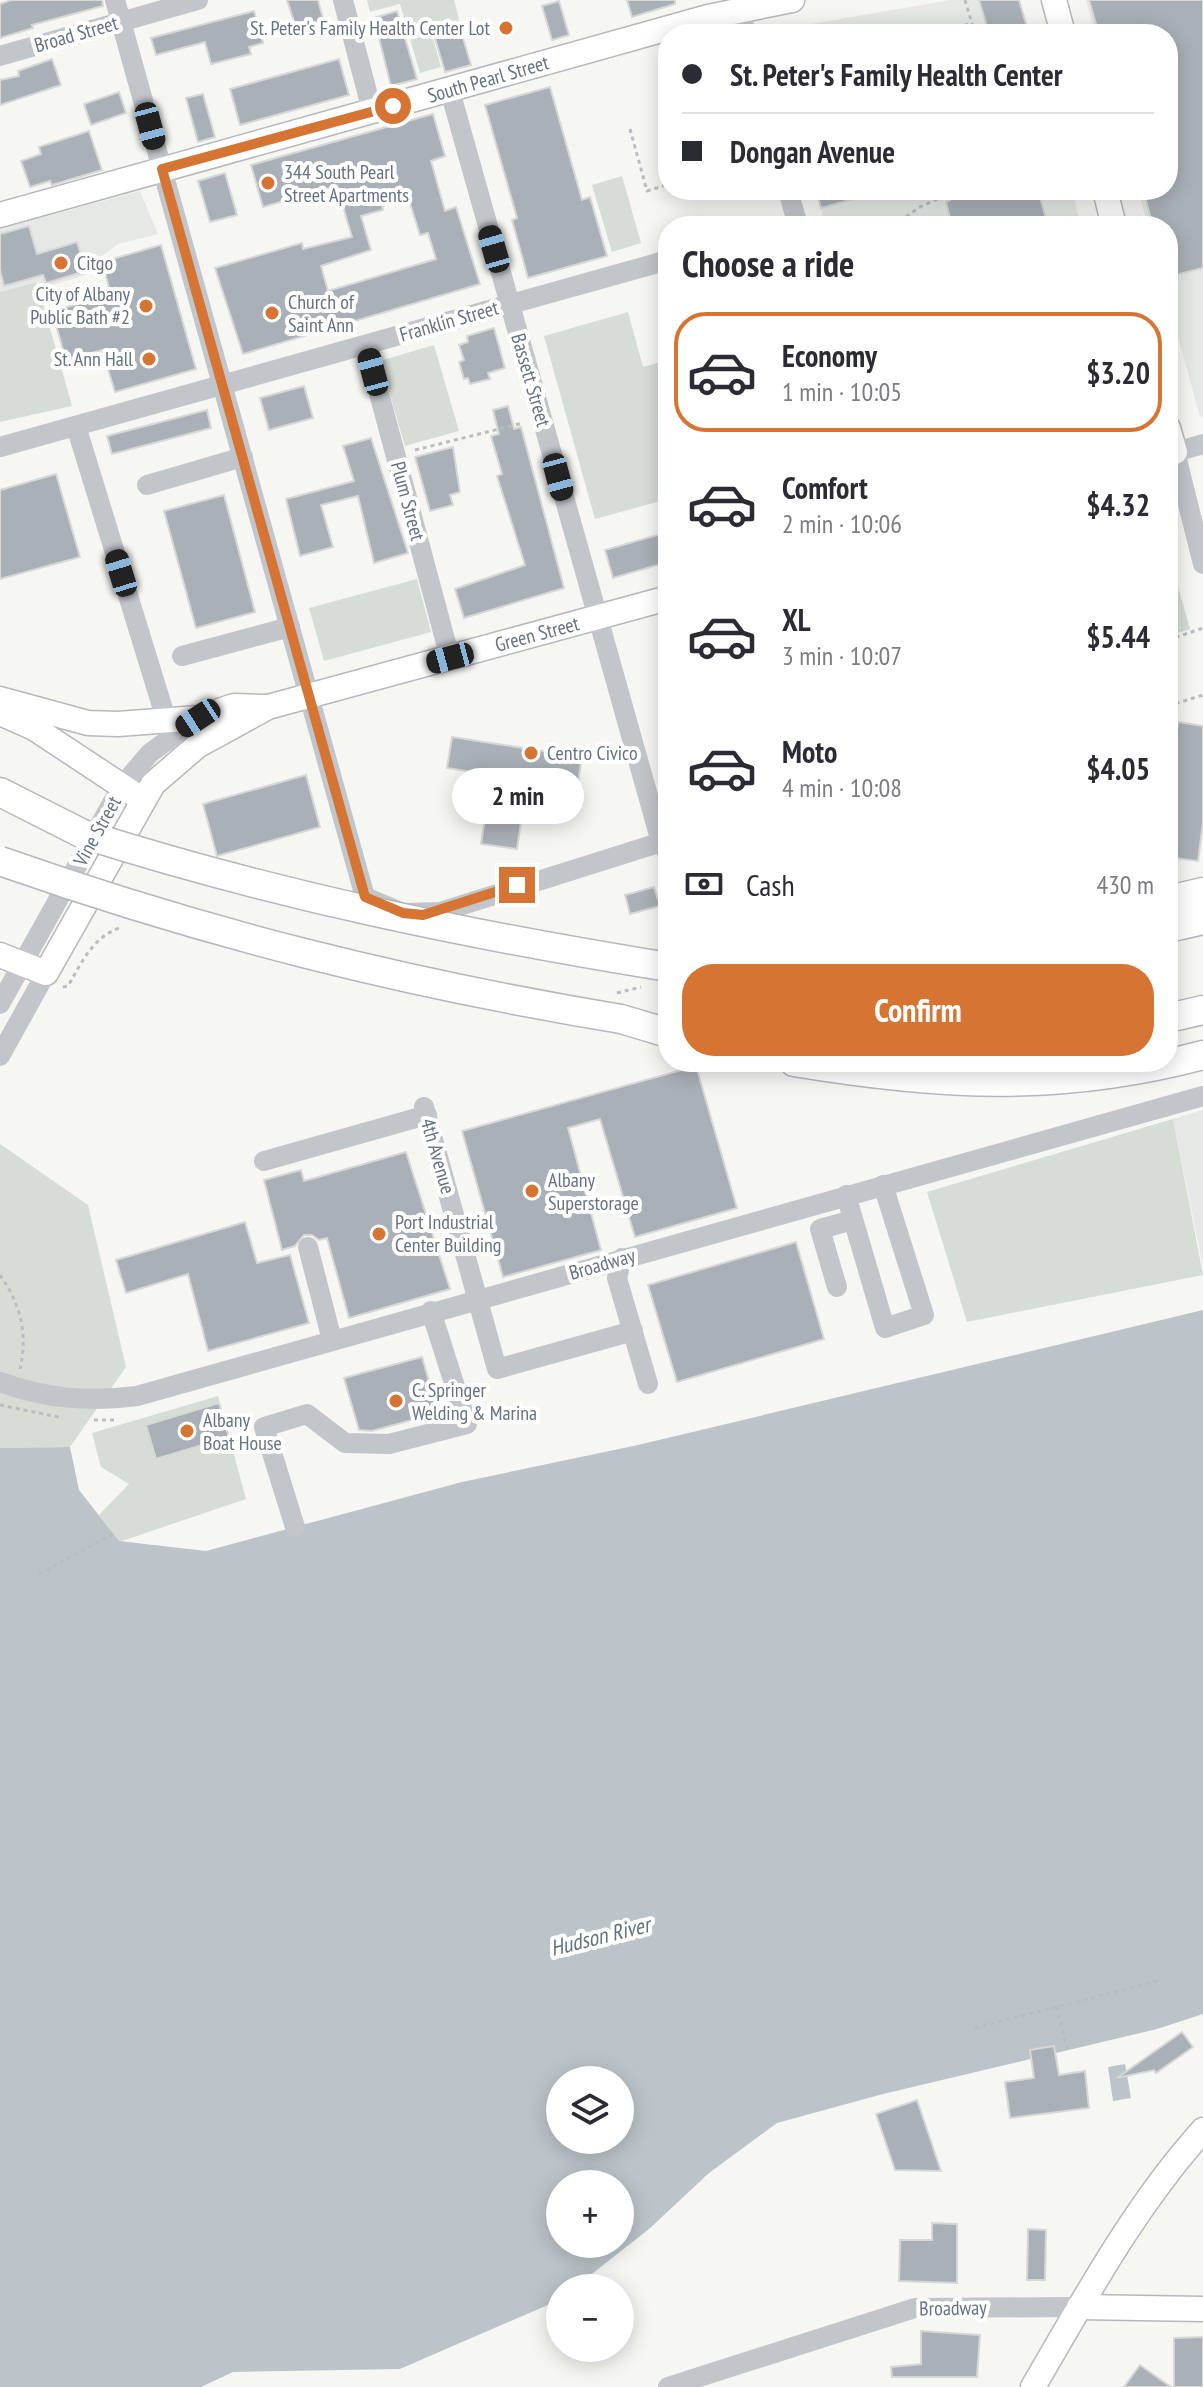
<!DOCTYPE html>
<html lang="en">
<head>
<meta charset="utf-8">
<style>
  :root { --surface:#fff; --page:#f7f7f7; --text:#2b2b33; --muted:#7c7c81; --line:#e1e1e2; --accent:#d67433 }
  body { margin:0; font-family:"PT Sans Narrow",sans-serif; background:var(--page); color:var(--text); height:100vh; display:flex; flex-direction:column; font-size:30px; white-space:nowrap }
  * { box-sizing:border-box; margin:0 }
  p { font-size:26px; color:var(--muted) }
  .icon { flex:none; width:44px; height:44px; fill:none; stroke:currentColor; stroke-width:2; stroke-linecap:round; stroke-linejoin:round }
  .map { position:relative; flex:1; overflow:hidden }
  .sheet { position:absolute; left:658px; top:216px; width:520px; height:856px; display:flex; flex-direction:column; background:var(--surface); border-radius:32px; box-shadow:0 4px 20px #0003 }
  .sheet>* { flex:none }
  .top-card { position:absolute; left:658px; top:24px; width:520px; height:176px; border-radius:32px; box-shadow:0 4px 20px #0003; display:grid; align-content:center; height:176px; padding:0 24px; background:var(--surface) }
  .buttons { position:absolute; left:546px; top:2066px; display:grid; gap:16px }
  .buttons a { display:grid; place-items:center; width:88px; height:88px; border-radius:50%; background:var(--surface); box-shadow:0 4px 20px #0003; font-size:40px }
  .end { position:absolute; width:36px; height:36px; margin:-18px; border:10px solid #d67433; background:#fff; box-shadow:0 0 0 4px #fff }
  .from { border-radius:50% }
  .bubble { position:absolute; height:56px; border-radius:28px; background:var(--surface); box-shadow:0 4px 20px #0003; font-size:26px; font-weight:800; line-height:56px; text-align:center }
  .car { position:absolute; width:24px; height:48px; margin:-24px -12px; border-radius:10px; box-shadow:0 0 6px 2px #0007; background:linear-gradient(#222 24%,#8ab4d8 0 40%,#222 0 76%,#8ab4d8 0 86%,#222 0) }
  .top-card b { display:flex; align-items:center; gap:28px; height:76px; font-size:30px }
  .top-card b+b { border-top:2px solid var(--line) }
  .top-card i { width:20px; height:20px; background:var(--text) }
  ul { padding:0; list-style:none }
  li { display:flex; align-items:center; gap:24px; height:120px; margin:0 16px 12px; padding:0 8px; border:4px solid transparent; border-radius:32px }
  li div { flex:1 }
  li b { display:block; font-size:30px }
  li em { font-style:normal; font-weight:800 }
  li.selected { border-color:var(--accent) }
  li>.icon { width:72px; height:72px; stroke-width:1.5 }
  h2 { padding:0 24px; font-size:36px; line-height:96px }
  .pay { display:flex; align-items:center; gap:20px; height:88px; padding:0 24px; font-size:30px }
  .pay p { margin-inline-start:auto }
  .action { display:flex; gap:16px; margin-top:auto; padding:16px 24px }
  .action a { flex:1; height:92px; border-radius:32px; background:var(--accent); color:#fff; font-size:32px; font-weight:800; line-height:92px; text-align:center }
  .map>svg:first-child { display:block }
  .built { fill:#e6e8e6 }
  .green { fill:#d6ddd5 }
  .water { fill:#bcc4c9; fill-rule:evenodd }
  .building { fill:#aab0b7; stroke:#d7d8d6; stroke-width:2; fill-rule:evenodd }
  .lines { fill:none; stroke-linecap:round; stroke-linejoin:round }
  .major-casing { stroke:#b5b8bc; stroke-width:27 }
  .highway-casing { stroke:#b5b7bb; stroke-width:31 }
  .path { stroke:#babcbf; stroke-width:3; stroke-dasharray:4 4; stroke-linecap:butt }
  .minor { stroke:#c2c5c9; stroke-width:20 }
  .major { stroke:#fff; stroke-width:24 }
  .highway { stroke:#fff; stroke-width:28 }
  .highway-bridge-casing { stroke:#b5b7bb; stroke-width:31; stroke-linecap:butt }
  .highway-bridge { stroke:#fff; stroke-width:28 }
  .route { stroke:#d67433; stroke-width:10 }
  .poi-dot { fill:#d67433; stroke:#fff; stroke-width:3 }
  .labels { text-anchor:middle; stroke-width:8; stroke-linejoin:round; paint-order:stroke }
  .poi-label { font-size:20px; fill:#677282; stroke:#fff; text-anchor:start }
  .street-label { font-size:20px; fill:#677282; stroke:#fff }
  .water-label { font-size:22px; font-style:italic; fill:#63737f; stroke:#fff }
</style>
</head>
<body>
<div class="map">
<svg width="1203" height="2387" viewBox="0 0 1203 2387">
  <rect width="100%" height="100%" fill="#f6f6f3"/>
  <g class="built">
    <path d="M951,0h69l9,34h-258l-1,-3z"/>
    <path d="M1086,0h117v416l-3,1 -32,-117v-74h-20l-10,-36h30v-156h-73z"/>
    <path d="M816,190h256l9,36h-255z"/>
    <path d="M140,191l18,43 -40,10 -27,20 -2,10 -47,14 -5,-6 -37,10v-63z"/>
    <path d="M1203,1110v156l-30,-147z"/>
  </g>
  <g class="green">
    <path d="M367,0h87l5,19 -29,9 11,39 -21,6 -20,-69 -30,8z"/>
    <path d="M622,176l19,67 -29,9 -20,-67z"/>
    <path d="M37,282l35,124 -72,16v-130z"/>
    <path d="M628,312l15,55 25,-7v139l-73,20 -51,-183z"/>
    <path d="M434,345l25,86 -54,15 -25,-85z"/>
    <path d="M1169,554l21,75 -22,7v-81z"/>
    <path d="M417,579l14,53 -107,29 -15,-53z"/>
    <path d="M1173,1119l30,156 -236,47 -40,-130z"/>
    <path d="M0,1144l88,61 38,162 -56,80 -70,1z"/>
    <path d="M218,1396l28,103 -127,43 -20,-27 30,-31 -28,-17 -9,-34z"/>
  </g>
  <g class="water">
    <path d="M1203,1310v704l-46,15 -274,65 -106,29 -68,50 -60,56 -75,59h-14l-3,13 -157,68 -167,3 -32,15h-201v-939l70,-1 9,43 40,51 87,10 256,-69 176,-37zM560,2080h60v60h-60zM560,2184h60v60h-60z"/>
    <path d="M1125,2064l6,34 -18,3 -5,-34z"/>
  </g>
  <g class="building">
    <path d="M11,0h91l1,6 -71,19 1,3 -33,10v-34z"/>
    <path d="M287,0h31l7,26 -27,8z"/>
    <path d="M627,0h48v4l-43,13z"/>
    <path d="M979,0h40l10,34h-40z"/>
    <path d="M1089,0h114v268l-35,9v-51h-15l-10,-36h25v-156h-69z"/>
    <path d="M559,1l10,34 -17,5 -10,-34z"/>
    <path d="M254,11l9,32 -14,4 2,7 -40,10 -6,-22 -49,13 -5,-17z"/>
    <path d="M397,11l20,68 -26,7 -17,-68z"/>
    <path d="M458,21l13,44 -26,7 -13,-44z"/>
    <path d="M52,59l9,26 -61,20v-25l19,-4 -1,-5z"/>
    <path d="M339,59l10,36 -109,30 -10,-36z"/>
    <path d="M550,87l32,113 8,-3 17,59 -79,22 -16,-58 5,-2 -32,-113z"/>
    <path d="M119,92l7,21 -35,12 -7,-21z"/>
    <path d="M203,94l12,43 -17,5 -12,-44z"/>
    <path d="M433,114l12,42 -14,5 14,50 11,-4 24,77 -237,70 -28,-86 87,-25 1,6 49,-12 -15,-51 -74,21 -12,-42zM408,197l12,38 8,-2 8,26 -108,32 -7,-25 50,-16 -10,-34 22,-6 -1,-5z"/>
    <path d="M89,131l13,39 -50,15 -2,-4 -20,6 -9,-26 20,-7 -2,-7z"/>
    <path d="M225,173l12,42 -27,7 -12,-41z"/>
    <path d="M816,190h54l1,4 -50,14z"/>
    <path d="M969,190h69l10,36h-96l-6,-24z"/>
    <path d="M29,226l8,28 40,-12 9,29 -40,12 -3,-8 -39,11 -4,-16v-36z"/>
    <path d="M161,245l35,124 -81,23 -13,-42 -36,10 -14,-49 59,-16 -9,-33z"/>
    <path d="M494,328l11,40 -17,5 2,6 -20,5 -2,-6 -4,1 -5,-17 5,-2 -5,-15 9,-3 -1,-6z"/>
    <path d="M304,386l9,32 -44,12 -9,-32z"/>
    <path d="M508,406l6,23 7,-2 43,161 -100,30 -9,-29 70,-24 -28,-89 5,-2 -11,-38 8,-2 -6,-24z"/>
    <path d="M207,410l4,18 -99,26 -5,-18z"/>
    <path d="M371,438l37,115 -34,10 -16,-67 -37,9 12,42 -33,9 -14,-57 68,-18 -11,-35z"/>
    <path d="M453,447l7,45 -10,3 3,10 -23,6 -15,-54z"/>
    <path d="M56,474l24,83 -80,22v-89z"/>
    <path d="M224,495l31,117 -59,16 -32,-117z"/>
    <path d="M668,532v30l-55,16 -8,-28z"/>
    <path d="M1178,722l25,4v97l-5,38 -30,-4 8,-61 -8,-1v-35l5,1z"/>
    <path d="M452,737l130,20 -5,32 -50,-7 -10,67 -36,-5 11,-69 -45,-7z"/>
    <path d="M306,775l14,52 -103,29 -14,-52z"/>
    <path d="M654,887l6,19 -30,8 -5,-19z"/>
    <path d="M696,1066l41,142 -102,29 -35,-118 -32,9 33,122 -98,27 -41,-146z"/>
    <path d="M406,1152l44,137 -101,29 -22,-80 -8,2 -7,-5h-8l-9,11 -13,4 -18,-70 37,-10 3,11z"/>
    <path d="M245,1222l12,41 33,-8 19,68 -101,28 -20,-77 -62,19 -10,-33z"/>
    <path d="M796,1242l28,97 -147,43 -29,-97z"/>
    <path d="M422,1357l10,35 6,-2 6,21 -72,20 -13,-1 -15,-52z"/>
    <path d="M219,1403l10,34 -73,22 -10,-34z"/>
    <path d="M1182,2032l11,15 -37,26 -2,-3 -37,8z"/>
    <path d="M1054,2046l5,29 26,-4 4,37 -79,10 -5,-36 29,-4 -4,-28z"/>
    <path d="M917,2100l24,71 -46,-1 -19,-56z"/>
    <path d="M932,2223l25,1v59l-58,-2 1,-41h32z"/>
    <path d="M1028,2229l18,1 -1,50h-18z"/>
    <path d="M921,2331l59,4 -3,42h-85l-1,-10 30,-3z"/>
    <path d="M1203,2337v50h-29v-49z"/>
    <path d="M1140,2365l31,22h-47z"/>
  </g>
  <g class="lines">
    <defs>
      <g id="major">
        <path d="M1054,0l9,34"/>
        <path d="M1105,190l9,36"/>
        <path d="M0,215l708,-198 84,-17"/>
        <path d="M1168,428l7,24 -7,1"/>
        <path d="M0,699l88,24 30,1 80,-6 36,-12 31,1"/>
        <path d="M0,713l34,15 109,72"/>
        <path d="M0,955l46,18 107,-189 44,-38 71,-39 400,-109"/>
        <path d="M1079,2307l124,2"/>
        <path d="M1033,2387c52,-89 101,-180 170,-257"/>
      </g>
      <g id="highway">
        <path d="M0,792l83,42"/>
        <path d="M1168,900l35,-8"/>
        <path d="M1168,928l35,-8"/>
        <path d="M1168,1018l35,-8"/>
        <path d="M621,1019l47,14"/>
        <path d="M794,1062c145,24 266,31 409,-7"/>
      </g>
    </defs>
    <use href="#major" class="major-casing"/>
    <use href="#highway" class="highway-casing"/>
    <g class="path">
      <path d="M965,0l10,34"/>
      <path d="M909,34l63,-10"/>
      <path d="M630,129l17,62 19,-6"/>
      <path d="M893,226l27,-19 37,-17"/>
      <path d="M415,450l108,-27"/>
      <path d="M1168,640l35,-12"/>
      <path d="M1168,706l35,-11"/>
      <path d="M63,987l5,-1c14,-24 25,-50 54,-59"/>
      <path d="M617,993l24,-6"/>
      <path d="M0,1275c21,30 28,59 20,94"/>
      <path d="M0,1405l63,13"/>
      <path d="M94,1420h22"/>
      <path d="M39,1574l74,-40"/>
      <path d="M1057,2007l10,43"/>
      <path d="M975,2028l186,-48"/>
    </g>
    <g class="minor">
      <path d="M115,0l250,897 38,16 37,-1 228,-72"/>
      <path d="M343,0l29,111"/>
      <path d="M737,0l9,34"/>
      <path d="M0,56l198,-56"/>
      <path d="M450,91l211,751 6,10"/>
      <path d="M788,190l10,36"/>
      <path d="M366,345l84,313"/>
      <path d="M76,426l90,293"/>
      <path d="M1203,444l-28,8 28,112"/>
      <path d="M0,447l668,-187"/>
      <path d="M147,485l96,-28"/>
      <path d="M182,656l108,-29"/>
      <path d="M0,1004l121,-217 29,-34 48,-35"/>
      <path d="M0,1056l46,-83"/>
      <path d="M424,1107l73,262 136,-38"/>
      <path d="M264,1161l163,-46"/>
      <path d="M846,1195l39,133 39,-13 -41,-130"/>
      <path d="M308,1247l24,93"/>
      <path d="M622,1258l-5,20 31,106"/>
      <path d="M837,1287l-17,-58 33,-9"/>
      <path d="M0,1382c46,17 89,20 137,14l1066,-300"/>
      <path d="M295,1527l-31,-100 43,-13 38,29 44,1 78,-20 -36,-113"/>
      <path d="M668,2387l247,-79 164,-1"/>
    </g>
    <use href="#major" class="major"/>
    <use href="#highway" class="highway"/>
    <defs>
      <g id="highway-bridge">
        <path d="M83,834c192,61 386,101 585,133"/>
        <path d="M0,861c208,73 404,122 621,158"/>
      </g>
    </defs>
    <use href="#highway-bridge" class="highway-bridge-casing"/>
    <use href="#highway-bridge" class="highway-bridge"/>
  </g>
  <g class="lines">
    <path class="route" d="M393,106l-231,63 203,728 38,16 20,2 94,-30"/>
  </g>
  <g class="poi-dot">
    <circle cx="506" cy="28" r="8"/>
    <circle cx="268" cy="183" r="8"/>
    <circle cx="61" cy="263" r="8"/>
    <circle cx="146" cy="306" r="8"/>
    <circle cx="272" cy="313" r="8"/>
    <circle cx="149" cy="359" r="8"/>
    <circle cx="531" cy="753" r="8"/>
    <circle cx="532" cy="1191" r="8"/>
    <circle cx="379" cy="1234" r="8"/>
    <circle cx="396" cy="1401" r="8"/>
    <circle cx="187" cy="1431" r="8"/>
  </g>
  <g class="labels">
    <g class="poi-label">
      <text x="490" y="35" text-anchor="end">St. Peter's Family Health Center Lot</text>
      <text x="284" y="179">344 South Pearl<tspan x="284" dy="23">Street Apartments</tspan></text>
      <text x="77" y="270">Citgo</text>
      <text x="130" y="301" text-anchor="end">City of Albany<tspan x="130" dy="23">Public Bath #2</tspan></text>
      <text x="288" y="309">Church of<tspan x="288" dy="23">Saint Ann</tspan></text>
      <text x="133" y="366" text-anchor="end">St. Ann Hall</text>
      <text x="547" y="760">Centro Civico</text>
      <text x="548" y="1187">Albany<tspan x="548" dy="23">Superstorage</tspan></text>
      <text x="395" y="1229">Port Industrial<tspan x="395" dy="23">Center Building</tspan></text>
      <text x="412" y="1397">C. Springer<tspan x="412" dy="23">Welding &amp; Marina</tspan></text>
      <text x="203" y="1427">Albany<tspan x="203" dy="23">Boat House</tspan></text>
    </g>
    <g class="street-label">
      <text transform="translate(76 34) rotate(-16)" y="7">Broad Street</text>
      <text transform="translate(488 79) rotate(-16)" y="7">South Pearl Street</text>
      <text transform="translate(449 321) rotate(-16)" y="7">Franklin Street</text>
      <text transform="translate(531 380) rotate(74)" y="7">Bassett Street</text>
      <text transform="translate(408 501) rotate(75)" y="7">Plum Street</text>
      <text transform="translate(537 634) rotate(-15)" y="7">Green Street</text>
      <text transform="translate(97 831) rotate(-61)" y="7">Vine Street</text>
      <text transform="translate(438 1156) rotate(74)" y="7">4th Avenue</text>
      <text transform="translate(602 1264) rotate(-16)" y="7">Broadway</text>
      <text transform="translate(953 2308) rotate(-1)" y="7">Broadway</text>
    </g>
    <g class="water-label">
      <text transform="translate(600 1936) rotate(-14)" y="8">Hudson River</text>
    </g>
  </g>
</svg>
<div class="buttons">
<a><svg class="icon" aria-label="layers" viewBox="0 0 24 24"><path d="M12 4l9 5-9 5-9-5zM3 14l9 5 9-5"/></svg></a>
<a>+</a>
<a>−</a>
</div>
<i class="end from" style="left:393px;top:106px"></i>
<i class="end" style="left:517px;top:885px"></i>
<div class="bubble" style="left:452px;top:768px;width:132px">2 min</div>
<i class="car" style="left:150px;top:126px;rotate:165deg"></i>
<i class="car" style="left:494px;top:249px;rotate:344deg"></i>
<i class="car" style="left:373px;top:372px;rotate:345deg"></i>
<i class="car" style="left:558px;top:477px;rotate:165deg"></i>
<i class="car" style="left:121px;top:573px;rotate:343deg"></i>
<i class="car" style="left:450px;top:658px;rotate:255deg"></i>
<i class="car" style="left:198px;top:718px;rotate:237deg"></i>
<div class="top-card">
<b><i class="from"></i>St. Peter's Family Health Center</b>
<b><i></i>Dongan Avenue</b>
</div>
<section class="sheet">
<h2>Choose a ride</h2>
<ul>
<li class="selected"><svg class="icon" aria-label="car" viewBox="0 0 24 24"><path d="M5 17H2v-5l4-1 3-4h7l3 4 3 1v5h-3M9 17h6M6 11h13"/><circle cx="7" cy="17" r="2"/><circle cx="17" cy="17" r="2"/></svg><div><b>Economy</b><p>1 min · 10:05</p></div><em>$3.20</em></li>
<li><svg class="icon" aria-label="car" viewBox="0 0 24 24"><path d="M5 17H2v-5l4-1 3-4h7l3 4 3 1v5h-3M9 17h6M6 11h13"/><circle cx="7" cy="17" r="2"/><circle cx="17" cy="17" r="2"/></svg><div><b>Comfort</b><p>2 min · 10:06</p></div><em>$4.32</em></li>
<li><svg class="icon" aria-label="car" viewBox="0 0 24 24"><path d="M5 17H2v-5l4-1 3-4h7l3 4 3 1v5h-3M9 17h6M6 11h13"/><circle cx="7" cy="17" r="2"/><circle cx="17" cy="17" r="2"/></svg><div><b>XL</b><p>3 min · 10:07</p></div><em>$5.44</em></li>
<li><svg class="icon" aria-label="car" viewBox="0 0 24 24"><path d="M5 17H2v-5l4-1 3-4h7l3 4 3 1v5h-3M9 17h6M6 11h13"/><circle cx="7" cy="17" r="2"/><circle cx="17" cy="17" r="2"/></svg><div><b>Moto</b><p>4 min · 10:08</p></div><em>$4.05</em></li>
</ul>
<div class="pay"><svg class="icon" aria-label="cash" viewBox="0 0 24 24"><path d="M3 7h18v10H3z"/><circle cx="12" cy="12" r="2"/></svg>Cash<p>430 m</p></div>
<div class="action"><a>Confirm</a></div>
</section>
</div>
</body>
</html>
